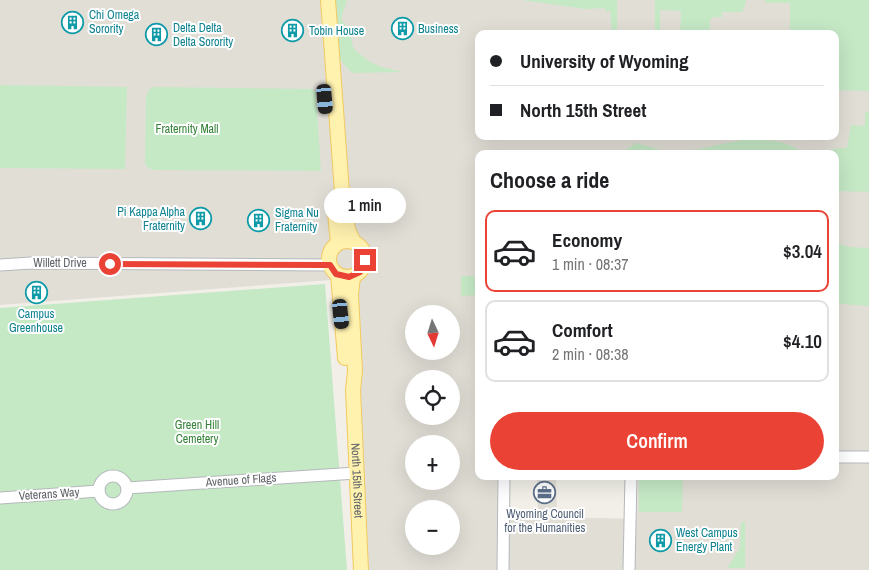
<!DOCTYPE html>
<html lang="en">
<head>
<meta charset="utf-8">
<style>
  :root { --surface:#fff; --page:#f6f6f6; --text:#202124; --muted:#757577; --line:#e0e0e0; --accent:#ea4335 }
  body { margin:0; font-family:"Archivo Narrow",sans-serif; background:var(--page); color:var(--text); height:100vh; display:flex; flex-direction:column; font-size:19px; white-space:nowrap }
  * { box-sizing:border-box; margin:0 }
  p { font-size:16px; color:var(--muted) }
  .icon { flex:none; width:28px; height:28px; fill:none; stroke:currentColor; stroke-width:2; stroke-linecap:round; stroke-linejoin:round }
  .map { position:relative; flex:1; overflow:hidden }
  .panel { position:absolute; left:475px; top:150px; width:364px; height:330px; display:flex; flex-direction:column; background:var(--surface); border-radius:10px; box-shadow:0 5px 20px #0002 }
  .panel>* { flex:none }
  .banner { position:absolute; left:475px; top:30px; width:364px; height:110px; border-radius:10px; box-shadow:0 5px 20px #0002; display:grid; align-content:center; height:110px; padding:0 15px; background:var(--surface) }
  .needle { width:32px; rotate:176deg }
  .controls { position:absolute; left:405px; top:305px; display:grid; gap:10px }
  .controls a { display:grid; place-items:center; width:55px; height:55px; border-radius:50%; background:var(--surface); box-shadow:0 5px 20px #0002; font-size:25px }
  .end { position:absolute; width:22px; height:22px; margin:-11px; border:6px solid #ea4335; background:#fff; box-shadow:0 0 0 2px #fff }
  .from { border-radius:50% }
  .bubble { position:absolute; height:35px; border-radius:18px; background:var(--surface); box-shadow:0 5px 20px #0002; font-size:16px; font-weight:600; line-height:35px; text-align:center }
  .car { position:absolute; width:15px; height:30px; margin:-15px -8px; border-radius:6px; box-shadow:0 0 4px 1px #0007; background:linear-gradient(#222 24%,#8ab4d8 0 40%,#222 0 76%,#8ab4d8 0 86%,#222 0) }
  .banner b { display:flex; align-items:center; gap:18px; height:48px; font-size:19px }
  .banner b+b { border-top:1px solid var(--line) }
  .banner i { width:12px; height:12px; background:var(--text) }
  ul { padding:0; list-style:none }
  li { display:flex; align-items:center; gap:15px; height:82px; margin:0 10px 8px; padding:0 5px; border:2px solid var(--line); border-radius:10px }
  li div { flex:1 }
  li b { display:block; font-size:19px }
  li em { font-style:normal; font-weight:600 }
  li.selected { border-color:var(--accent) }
  li>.icon { width:45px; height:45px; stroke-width:1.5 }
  h2 { padding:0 15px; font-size:22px; line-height:60px }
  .button { display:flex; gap:10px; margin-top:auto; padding:10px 15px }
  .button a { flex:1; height:58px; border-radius:30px; background:var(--accent); color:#fff; font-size:20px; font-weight:600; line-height:58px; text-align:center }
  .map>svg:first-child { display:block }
  .education { fill:#e1ded6; fill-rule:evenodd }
  .green { fill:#c5e8c5 }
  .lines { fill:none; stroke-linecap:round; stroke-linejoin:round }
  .minor-casing { stroke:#b5b8bc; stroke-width:13 }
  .major-casing { stroke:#f2c960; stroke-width:16 }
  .minor { stroke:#fff; stroke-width:11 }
  .major { stroke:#fff2af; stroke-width:14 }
  .route { stroke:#ea4335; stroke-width:6 }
  .labels { text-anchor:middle; stroke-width:4; stroke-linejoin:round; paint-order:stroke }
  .culture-label { font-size:12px; fill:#0d838f; stroke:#fff; text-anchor:start }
  .park-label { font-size:12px; fill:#348238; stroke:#fff }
  .street-label { font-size:12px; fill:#5f6368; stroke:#fff }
  .service-label { font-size:12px; fill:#4e5e75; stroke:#fff }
</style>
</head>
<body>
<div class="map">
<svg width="869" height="570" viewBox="0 0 869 570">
  <rect width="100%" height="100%" fill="#f1efe8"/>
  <path class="education" d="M0,0h869v570h-500l-6,-111 -18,-180 -345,26zM479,34h356v102h-356zM479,154h356v322h-197l-1,43 -80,-2 -1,-41h-19l1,41 -40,-1 -1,-40h-18zM414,314h37v37h-37zM414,379h37v37h-37zM414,444h37v37h-37zM414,509h37v37h-37z"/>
  <g class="green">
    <path d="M336,0h11l-6,19c7,8 11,18 12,29 20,18 24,18 50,24l-50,1 -6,-5 -9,-11z"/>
    <path d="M522,0h95v34h-5l-2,-24 -3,2 -3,-4 -19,1z"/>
    <path d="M655,0h91l-1,5 -3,7h-20v5h-9l-3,3v14h-30l1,-23 -21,-1v24h-5z"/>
    <path d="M765,0h104v91l-34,-1v-56h-45v-31h-25z"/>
    <path d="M0,85l127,2 -2,82 -125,-1z"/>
    <path d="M153,87l160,2 3,4 5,78 -168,-1 -5,-2 -3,-4 1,-67 3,-7z"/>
    <path d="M865,112h4v80l-34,-1v-37h-16l15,-5 13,-1 4,-23 14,1z"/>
    <path d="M742,140c25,0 42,-2 62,14h-184l16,-11 33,9 10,1z"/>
    <path d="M835,242l14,5 20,1v58l-27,-2 -7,-4z"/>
    <path d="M461,276h18v19l-18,1z"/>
    <path d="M325,284l22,286h-347v-262z"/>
    <path d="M639,476h44l-1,36h-43z"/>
    <path d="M741,522h4v46h-18l13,-20z"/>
  </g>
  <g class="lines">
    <defs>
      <g id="minor">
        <path d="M0,265l31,-2 298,2"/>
        <path d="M835,457h34"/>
        <circle cx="113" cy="490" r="14"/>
        <path d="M127,488l229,-15"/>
        <path d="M0,498l99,-7"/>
        <path d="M503,570l1,-94"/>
        <path d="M629,570l2,-94"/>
      </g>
      <g id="major">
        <path d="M328,0l14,192 6,38 6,12"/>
        <path d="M334,202l4,41"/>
        <circle cx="347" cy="259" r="18"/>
        <path d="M338,275l7,83"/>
        <path id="s1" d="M353,276l-2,19 4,76 -2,19 8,180"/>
      </g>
    </defs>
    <use href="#minor" class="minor-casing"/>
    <use href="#major" class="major-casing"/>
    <use href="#minor" class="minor"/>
    <use href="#major" class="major"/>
  </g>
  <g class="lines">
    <path class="route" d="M110,264l220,1 6,9 13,3 11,-5 5,-12"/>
  </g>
  <defs>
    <symbol id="building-ring" viewBox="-11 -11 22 22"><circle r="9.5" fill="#fff" stroke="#0f9aa8" stroke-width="1.5"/><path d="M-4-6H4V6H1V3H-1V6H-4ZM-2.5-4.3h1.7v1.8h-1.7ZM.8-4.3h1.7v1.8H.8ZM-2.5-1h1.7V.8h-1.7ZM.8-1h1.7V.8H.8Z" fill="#0f9aa8"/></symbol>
    <symbol id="office-ring" viewBox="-11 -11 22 22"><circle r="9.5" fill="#fff" stroke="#5c6f8a" stroke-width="1.5"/><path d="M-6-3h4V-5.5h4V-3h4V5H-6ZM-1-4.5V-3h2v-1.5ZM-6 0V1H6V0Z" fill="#5c6f8a"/></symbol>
  </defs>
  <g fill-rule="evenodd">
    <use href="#building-ring" x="60" y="10" width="25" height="25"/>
    <use href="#building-ring" x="390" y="16" width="25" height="25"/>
    <use href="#building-ring" x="280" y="18" width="25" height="25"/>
    <use href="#building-ring" x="144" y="22" width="25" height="25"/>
    <use href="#building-ring" x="188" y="206" width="25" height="25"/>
    <use href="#building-ring" x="246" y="208" width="25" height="25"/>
    <use href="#building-ring" x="24" y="280" width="25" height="25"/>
    <use href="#office-ring" x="532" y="480" width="25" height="25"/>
    <use href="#building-ring" x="648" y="528" width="25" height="25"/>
  </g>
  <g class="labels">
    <g class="culture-label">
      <text x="89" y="19">Chi Omega<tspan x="89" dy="14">Sorority</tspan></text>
      <text x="173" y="32">Delta Delta<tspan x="173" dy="14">Delta Sorority</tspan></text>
      <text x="418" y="33">Business</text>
      <text x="309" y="35">Tobin House</text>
      <text x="185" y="216" text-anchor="end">Pi Kappa Alpha<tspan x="185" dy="14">Fraternity</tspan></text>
      <text x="275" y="217">Sigma Nu<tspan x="275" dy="14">Fraternity</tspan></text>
      <text x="36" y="318" text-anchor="middle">Campus<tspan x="36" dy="14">Greenhouse</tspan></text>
      <text x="676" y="537">West Campus<tspan x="676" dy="14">Energy Plant</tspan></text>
    </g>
    <g class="park-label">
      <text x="187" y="133">Fraternity Mall</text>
      <text x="197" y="429">Green Hill<tspan x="197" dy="14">Cemetery</tspan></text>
    </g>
    <g class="street-label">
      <text x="60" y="267">Willett Drive</text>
      <text transform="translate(241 480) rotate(-4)" y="4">Avenue of Flags</text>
      <text dy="4" stroke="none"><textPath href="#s1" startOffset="205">North 15th Street</textPath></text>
      <text transform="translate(49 494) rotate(-4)" y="4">Veterans Way</text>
    </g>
    <g class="service-label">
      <text x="545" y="518">Wyoming Council<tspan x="545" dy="14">for the Humanities</tspan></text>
    </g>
  </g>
</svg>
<div class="controls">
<a><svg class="needle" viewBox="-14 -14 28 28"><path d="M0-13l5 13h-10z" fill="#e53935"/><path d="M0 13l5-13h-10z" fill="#757577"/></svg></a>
<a><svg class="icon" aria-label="locate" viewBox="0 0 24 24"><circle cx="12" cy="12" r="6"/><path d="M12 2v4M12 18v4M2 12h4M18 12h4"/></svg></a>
<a>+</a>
<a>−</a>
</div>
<i class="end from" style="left:110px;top:264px"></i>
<i class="end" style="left:365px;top:260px"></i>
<div class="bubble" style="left:324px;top:188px;width:82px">1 min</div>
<i class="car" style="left:325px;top:99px;rotate:175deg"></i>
<i class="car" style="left:341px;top:314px;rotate:174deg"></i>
<div class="banner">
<b><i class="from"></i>University of Wyoming</b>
<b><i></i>North 15th Street</b>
</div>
<section class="panel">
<h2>Choose a ride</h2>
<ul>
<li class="selected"><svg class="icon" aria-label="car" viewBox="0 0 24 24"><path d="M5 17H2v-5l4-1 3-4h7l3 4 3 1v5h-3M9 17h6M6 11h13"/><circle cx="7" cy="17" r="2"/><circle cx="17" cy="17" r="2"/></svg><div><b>Economy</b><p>1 min · 08:37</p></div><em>$3.04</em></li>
<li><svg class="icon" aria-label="car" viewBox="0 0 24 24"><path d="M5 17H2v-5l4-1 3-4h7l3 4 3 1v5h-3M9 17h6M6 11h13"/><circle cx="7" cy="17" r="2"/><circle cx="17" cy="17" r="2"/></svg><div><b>Comfort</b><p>2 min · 08:38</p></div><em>$4.10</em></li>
</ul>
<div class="button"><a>Confirm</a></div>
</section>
</div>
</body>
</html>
